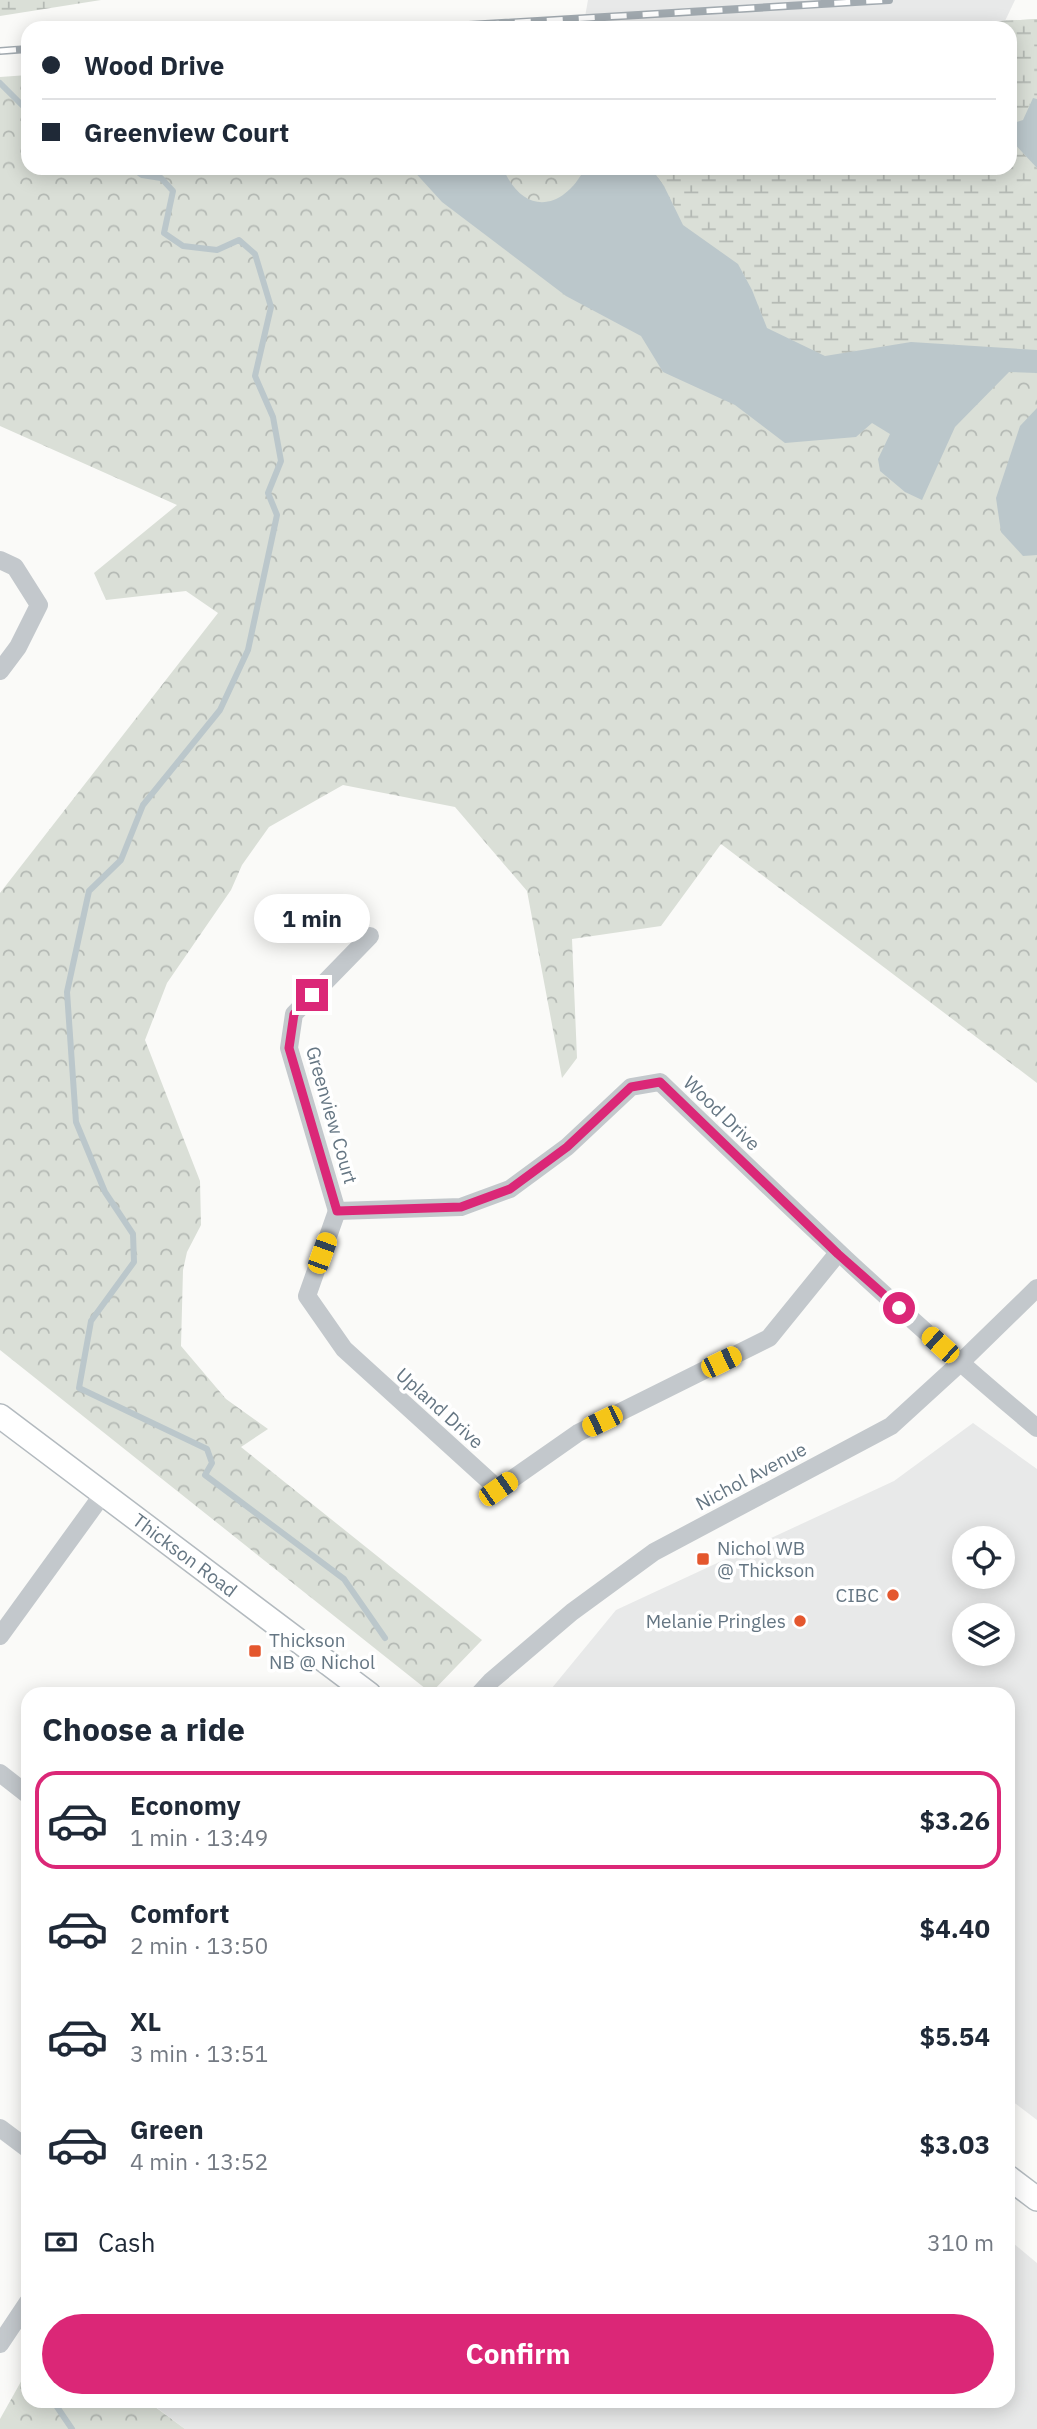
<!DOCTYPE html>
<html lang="en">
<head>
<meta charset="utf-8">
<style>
  :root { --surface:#fff; --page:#f6f6f7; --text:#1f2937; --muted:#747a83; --line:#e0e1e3; --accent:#db2777 }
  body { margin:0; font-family:"IBM Plex Sans",sans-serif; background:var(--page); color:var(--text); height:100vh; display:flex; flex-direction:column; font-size:26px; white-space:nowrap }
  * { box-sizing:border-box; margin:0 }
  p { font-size:23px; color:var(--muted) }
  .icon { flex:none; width:38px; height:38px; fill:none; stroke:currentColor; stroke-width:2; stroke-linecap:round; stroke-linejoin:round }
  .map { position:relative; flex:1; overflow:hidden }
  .details { position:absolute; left:21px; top:1687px; width:994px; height:721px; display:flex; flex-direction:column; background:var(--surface); border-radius:21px; box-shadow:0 4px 18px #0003 }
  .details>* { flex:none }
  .banner { position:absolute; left:21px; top:21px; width:996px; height:154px; border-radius:21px; box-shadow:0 4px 18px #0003; display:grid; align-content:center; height:154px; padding:0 21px; background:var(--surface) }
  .tools { position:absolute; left:952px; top:1526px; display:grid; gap:14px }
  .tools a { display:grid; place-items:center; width:63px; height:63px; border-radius:50%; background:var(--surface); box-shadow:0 4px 18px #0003; font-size:35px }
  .end { position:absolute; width:32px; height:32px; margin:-16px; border:9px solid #db2777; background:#fff; box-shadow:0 0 0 4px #fff }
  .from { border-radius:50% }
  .bubble { position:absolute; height:49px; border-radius:24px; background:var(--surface); box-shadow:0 4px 18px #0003; font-size:23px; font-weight:700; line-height:49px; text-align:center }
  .car { position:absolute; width:21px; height:42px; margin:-21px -10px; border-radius:9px; box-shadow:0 0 5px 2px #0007; background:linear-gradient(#f5c518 24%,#345 0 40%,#f5c518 0 76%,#345 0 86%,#f5c518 0) }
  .banner b { display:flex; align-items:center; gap:24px; height:66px; font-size:26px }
  .banner b+b { border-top:2px solid var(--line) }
  .banner i { width:18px; height:18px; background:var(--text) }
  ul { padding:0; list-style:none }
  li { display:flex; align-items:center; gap:21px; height:98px; margin:0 14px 10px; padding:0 7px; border:4px solid transparent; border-radius:21px }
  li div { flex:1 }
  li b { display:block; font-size:26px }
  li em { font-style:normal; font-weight:700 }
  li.selected { border-color:var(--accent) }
  li>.icon { width:63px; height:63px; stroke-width:1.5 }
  h2 { padding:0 21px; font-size:32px; line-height:84px }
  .pay { display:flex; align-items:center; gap:18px; height:77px; padding:0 21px; font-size:26px }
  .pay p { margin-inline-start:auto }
  .action { display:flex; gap:14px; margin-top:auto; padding:14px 21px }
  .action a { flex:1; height:80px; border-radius:42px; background:var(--accent); color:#fff; font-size:28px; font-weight:700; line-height:80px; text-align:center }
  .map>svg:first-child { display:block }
  .built { fill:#e8e9e9; fill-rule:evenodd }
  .forest { fill:url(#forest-crowns) }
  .wetland { fill:url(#wetland-marsh) }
  .water { fill:#bbc7cb }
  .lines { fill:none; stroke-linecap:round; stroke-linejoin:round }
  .stream { stroke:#bbc7cb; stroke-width:6 }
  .secondary-casing { stroke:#b3babf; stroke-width:26 }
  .minor { stroke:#c3c8cc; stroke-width:18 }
  .secondary { stroke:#fff; stroke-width:23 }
  .rail-casing { stroke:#a2aab0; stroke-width:8 }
  .rail { stroke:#fff; stroke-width:5; stroke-dasharray:16; stroke-linecap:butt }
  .route { stroke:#db2777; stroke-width:9 }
  .poi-dot { fill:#e4572e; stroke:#fff; stroke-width:2.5 }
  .labels { text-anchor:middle; stroke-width:7; stroke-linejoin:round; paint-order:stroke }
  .street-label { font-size:19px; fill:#657683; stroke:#fff }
  .poi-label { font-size:19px; fill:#657683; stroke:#fff; text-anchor:start }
</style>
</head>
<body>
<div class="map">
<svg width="1037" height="2429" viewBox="0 0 1037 2429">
  <defs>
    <pattern id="forest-crowns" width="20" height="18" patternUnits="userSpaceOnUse" patternTransform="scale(1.75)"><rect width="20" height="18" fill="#dadfd7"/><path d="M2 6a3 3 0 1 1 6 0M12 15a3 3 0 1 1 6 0" fill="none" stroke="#b4b9b4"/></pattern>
    <pattern id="wetland-marsh" width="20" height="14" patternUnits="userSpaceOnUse" patternTransform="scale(1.75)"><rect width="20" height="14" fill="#dadfd7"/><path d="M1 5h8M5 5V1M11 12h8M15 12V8" fill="none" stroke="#b4b9b4"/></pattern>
  </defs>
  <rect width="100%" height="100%" fill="#fafaf8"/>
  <g class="built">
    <path d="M588,0h427l-10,21 -131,7h-291z"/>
    <path d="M973,1423l64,46v651l-29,-22v-404h-461l69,-84 278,-129zM1003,1538v39h-39v-39zM964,1615h39v39h-39z"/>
    <path d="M1008,2239l29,24v166h-852l-37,-28h860z"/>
  </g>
  <g class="forest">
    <path d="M1037,19v1064l-316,-239 -60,82 -89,13 5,119 -15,20 -35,-187 -72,-84 -112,-22 -74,42 -27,38 -11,25 -64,93 -22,57 55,141 1,44 -14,27 -4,18 -2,76 45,53 42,30 -27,18 241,193 -51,53 -431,-343v-457l218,-280 -32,-22 -80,9 -12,-27 83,-68 -177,-79v-349l28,-2v93h982v-140h-136z"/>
    <path d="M28,2369v32h119l38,28h-185v-10z"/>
  </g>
  <g class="wetland">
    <path d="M0,0h101l-101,16z"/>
    <path d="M1037,19v80l-5,-1 -9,22 -13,4v-96h-136z"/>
    <path d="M1010,139l27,29v182l-126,-8 -86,14 -58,-28 -15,-38 -14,-26 -55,-39 -19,-39 -13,-18h359z"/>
  </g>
  <g class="water">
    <path d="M1033,98l4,1v69l-27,-29v-15l13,-4z"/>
    <path d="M411,168h92c20,48 60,43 82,0h66l13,18 19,39 55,39 14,26 15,38 58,28 86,-14 126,8v23l-28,-1 -54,55 -33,73 -17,-8 -25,-21 -2,-12 12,-25 -18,-11 -16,14 -71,6 -50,-38 -72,-33 -22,-36 -75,-40 -124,-94z"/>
    <path d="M1037,408v147l-14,1 -22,-24 -5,-34 24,-72z"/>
  </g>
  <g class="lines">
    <g class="stream">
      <path d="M0,83l28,28"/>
      <path d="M132,168l10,7 19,3 12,13 -9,42 19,13 34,4 22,-10 16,14 16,53 -16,69 18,41 8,44 -13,32 9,22 -29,135 -28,60 -77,95 -22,55 -32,31 -22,101 9,130 29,70 28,42 1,28 -43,59 -12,67 128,61 5,14 -7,12 139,104 41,59"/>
      <path d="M28,2358l-2,3 2,4"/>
      <path d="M53,2401l19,28"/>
    </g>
    <defs>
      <g id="secondary">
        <path d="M0,1416l369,278"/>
        <path d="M1008,2177l29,22"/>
      </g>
    </defs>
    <use href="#secondary" class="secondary-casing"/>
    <g class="minor">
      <path d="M0,560l15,7 24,38 -21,42 -18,24"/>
      <path d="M337,1211l124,-4 49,-18 57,-42 64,-60 29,-5c123,119 246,237 377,346"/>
      <path d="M337,1211l-30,85 37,53 154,140 80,-56 191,-95 69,-85"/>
      <path d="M337,1211l-48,-163 5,-34 76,-78"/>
      <path d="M0,1636l103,-142"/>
      <path d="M479,1694l12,-13 81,-69 82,-60 237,-126 69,-63 77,-75"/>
      <path d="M0,1773l28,22"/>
      <path d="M0,2128l28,21"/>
      <path d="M0,2344l28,-42"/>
    </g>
    <use href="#secondary" class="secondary"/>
    <defs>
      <g id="rail">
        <path d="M419,28l470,-28"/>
        <path d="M0,51l28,-2"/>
      </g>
    </defs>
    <use href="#rail" class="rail-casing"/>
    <use href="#rail" class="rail"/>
  </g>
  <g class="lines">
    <path class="route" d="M312,995l-18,19 -5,34 48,163 124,-4 49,-18 57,-42 64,-60 29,-5 178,172 61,54"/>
  </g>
  <g class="poi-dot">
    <rect x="696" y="1552" width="14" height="14" rx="3.5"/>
    <circle cx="893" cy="1595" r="7"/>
    <circle cx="800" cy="1621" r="7"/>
    <rect x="248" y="1644" width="14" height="14" rx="3.5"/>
  </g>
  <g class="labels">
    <g class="street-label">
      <text transform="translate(722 1113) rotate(44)" y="7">Wood Drive</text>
      <text transform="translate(332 1115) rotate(74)" y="7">Greenview Court</text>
      <text transform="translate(440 1408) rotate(42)" y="7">Upland Drive</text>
      <text transform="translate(751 1476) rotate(-28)" y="7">Nichol Avenue</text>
      <text transform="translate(185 1555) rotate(37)" y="7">Thickson Road</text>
    </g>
    <g class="poi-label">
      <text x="717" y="1555">Nichol WB<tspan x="717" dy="22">@ Thickson</tspan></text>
      <text x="879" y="1602" text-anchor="end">CIBC</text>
      <text x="786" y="1628" text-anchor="end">Melanie Pringles</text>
      <text x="269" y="1647">Thickson<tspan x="269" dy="22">NB @ Nichol</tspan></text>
    </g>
  </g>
</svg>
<div class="tools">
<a><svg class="icon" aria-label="locate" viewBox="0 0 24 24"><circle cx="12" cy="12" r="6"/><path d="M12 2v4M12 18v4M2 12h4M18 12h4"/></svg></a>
<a><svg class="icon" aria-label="layers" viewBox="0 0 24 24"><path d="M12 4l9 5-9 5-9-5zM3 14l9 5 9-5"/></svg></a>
</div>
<i class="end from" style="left:899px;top:1308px"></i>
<i class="end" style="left:312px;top:995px"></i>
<div class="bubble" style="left:254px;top:894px;width:116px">1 min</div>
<i class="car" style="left:322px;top:1253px;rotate:20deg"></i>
<i class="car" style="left:940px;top:1345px;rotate:312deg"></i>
<i class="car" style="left:721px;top:1362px;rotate:64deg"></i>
<i class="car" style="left:602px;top:1421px;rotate:244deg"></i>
<i class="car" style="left:498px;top:1489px;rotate:55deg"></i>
<div class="banner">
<b><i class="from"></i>Wood Drive</b>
<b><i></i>Greenview Court</b>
</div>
<section class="details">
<h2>Choose a ride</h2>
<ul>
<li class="selected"><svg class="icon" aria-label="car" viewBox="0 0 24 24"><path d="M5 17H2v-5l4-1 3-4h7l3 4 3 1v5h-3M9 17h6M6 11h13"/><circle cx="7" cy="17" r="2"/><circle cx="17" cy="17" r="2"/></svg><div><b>Economy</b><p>1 min · 13:49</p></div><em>$3.26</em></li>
<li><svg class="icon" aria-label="car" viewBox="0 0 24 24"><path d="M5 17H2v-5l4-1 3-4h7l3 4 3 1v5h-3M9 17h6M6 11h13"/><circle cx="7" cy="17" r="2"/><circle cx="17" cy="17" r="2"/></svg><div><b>Comfort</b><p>2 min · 13:50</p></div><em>$4.40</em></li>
<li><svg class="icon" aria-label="car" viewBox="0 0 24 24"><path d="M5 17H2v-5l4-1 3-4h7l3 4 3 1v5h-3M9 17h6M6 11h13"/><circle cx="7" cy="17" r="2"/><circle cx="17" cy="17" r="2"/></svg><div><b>XL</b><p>3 min · 13:51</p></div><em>$5.54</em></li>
<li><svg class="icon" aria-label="car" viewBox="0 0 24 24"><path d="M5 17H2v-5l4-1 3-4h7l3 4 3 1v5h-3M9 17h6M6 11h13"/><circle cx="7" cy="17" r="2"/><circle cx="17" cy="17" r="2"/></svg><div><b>Green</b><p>4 min · 13:52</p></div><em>$3.03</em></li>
</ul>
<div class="pay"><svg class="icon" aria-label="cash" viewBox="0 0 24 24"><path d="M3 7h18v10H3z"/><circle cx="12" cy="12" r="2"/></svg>Cash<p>310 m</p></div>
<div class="action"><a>Confirm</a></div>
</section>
</div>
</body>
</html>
